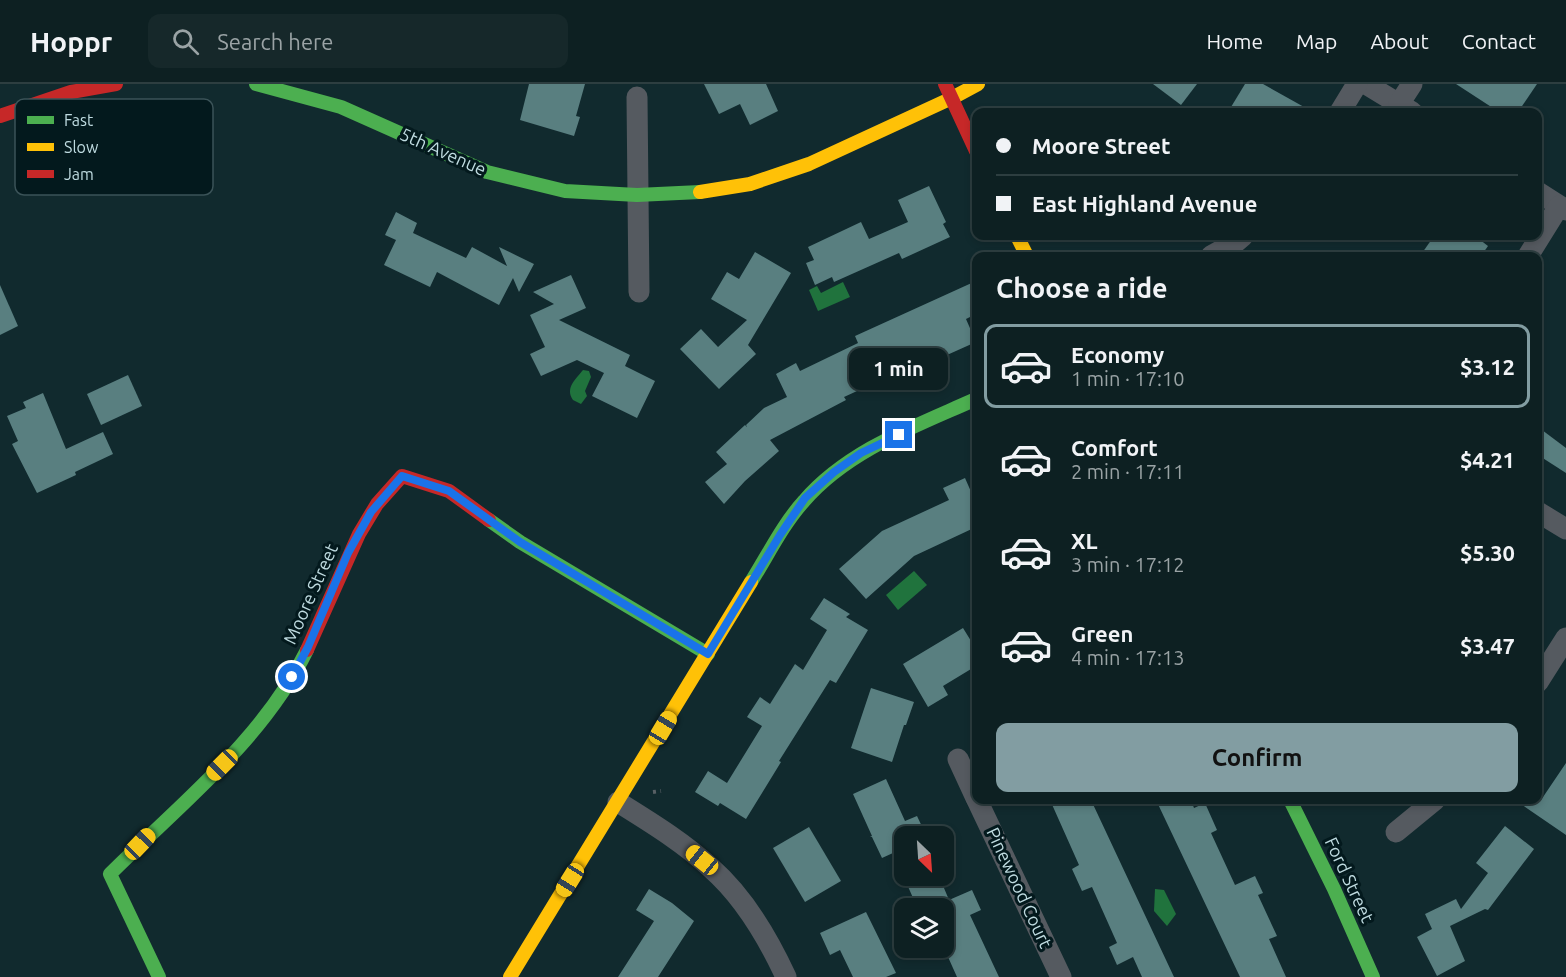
<!DOCTYPE html>
<html lang="en">
<head>
<meta charset="utf-8">
<style>
  :root { --surface:#0d2022; --page:#16282a; --text:#f1f3f6; --muted:#9aa3a5; --line:#2d3e40; --accent:#829da2 }
  body { margin:0; font-family:Ubuntu,sans-serif; background:var(--page); color:var(--text); height:100vh; display:flex; flex-direction:column; font-size:22px; white-space:nowrap }
  * { box-sizing:border-box; margin:0 }
  p { font-size:20px; color:var(--muted) }
  .icon { flex:none; width:33px; height:33px; fill:none; stroke:currentColor; stroke-width:2; stroke-linecap:round; stroke-linejoin:round }
  .map { position:relative; flex:1; overflow:hidden }
  .details { position:absolute; left:972px; top:168px; width:570px; height:552px; display:flex; flex-direction:column; background:var(--surface); border-radius:12px; box-shadow:0 3px 9px #0003,0 0 0 2px var(--line) }
  .details>* { flex:none }
  .top-card { position:absolute; left:972px; top:24px; width:570px; height:132px; border-radius:12px; box-shadow:0 3px 9px #0003,0 0 0 2px var(--line); display:grid; align-content:center; height:132px; padding:0 24px; background:var(--surface) }
  .needle { width:39px; rotate:155deg }
  .buttons { position:absolute; left:894px; top:742px; display:grid; gap:12px }
  .buttons a { display:grid; place-items:center; width:60px; height:60px; border-radius:12px; background:var(--surface); box-shadow:0 3px 9px #0003,0 0 0 2px var(--line); font-size:30px }
  .end { position:absolute; width:27px; height:27px; margin:-14px; border:8px solid #1a73e8; background:#fff; box-shadow:0 0 0 3px #fff }
  .from { border-radius:50% }
  .bubble { position:absolute; height:42px; border-radius:12px; background:var(--surface); box-shadow:0 3px 9px #0003,0 0 0 2px var(--line); font-size:20px; font-weight:700; line-height:42px; text-align:center }
  .car { position:absolute; width:18px; height:36px; margin:-18px -9px; border-radius:8px; box-shadow:0 0 4px 2px #0007; background:linear-gradient(#f5c518 24%,#345 0 40%,#f5c518 0 76%,#345 0 86%,#f5c518 0) }
  .top-card b { display:flex; align-items:center; gap:21px; height:57px; font-size:22px }
  .top-card b+b { border-top:2px solid var(--line) }
  .top-card i { width:15px; height:15px; background:var(--text) }
  ul { padding:0; list-style:none }
  li { display:flex; align-items:center; gap:18px; height:84px; margin:0 12px 9px; padding:0 12px; border:3px solid transparent; border-radius:12px }
  li div { flex:1 }
  li b { display:block; font-size:22px }
  li em { font-style:normal; font-weight:700 }
  li.selected { border-color:var(--accent) }
  li>.icon { width:54px; height:54px; stroke-width:1.5 }
  h2 { padding:0 24px; font-size:27px; line-height:72px }
  .button { display:flex; gap:12px; margin-top:auto; padding:12px 24px }
  .button a { flex:1; height:69px; border-radius:12px; background:var(--accent); color:#111; font-size:24px; font-weight:700; line-height:69px; text-align:center }
  header { display:flex; align-items:center; gap:36px; box-sizing:border-box; height:84px; padding:0 30px; background:var(--surface); border-bottom:2px solid var(--line) }
  header strong { font-size:28px }
  nav { display:flex; gap:33px; margin-inline-start:auto; font-size:21px }
  .search { width:420px; height:54px; background:var(--page); display:flex; align-items:center; gap:15px; box-sizing:border-box; padding:0 21px; border-radius:12px; color:var(--muted); font-size:22px }
  .map>svg:first-child { display:block }
  .water { fill:#20733d }
  .building { fill:#597f80 }
  .lines { fill:none; stroke-linecap:round; stroke-linejoin:round }
  .path { stroke:#586065; stroke-width:4; stroke-dasharray:3 4.5; stroke-linecap:butt }
  .street { stroke:#555a60; stroke-width:21 }
  .fast { stroke:#4caf50; stroke-width:14 }
  .slow { stroke:#ffc107; stroke-width:14 }
  .jam { stroke:#c62828; stroke-width:14 }
  .route { stroke:#1a73e8; stroke-width:8 }
  .labels { text-anchor:middle; stroke-width:6; stroke-linejoin:round; paint-order:stroke }
  .street-label { font-size:18px; fill:#bfdbe0; stroke:#03191d }
  .key { fill:#03191d; stroke:#3b5358; stroke-width:1.5 }
  .key-label { font-size:16px; fill:#bfdbe0 }
</style>
</head>
<body>
<header>
<strong>Hoppr</strong>
<div class="search"><svg class="icon" aria-label="search" viewBox="0 0 24 24"><circle cx="10" cy="10" r="6"/><path d="M15 15l6 6"/></svg>Search here</div>
<nav><a>Home</a><a>Map</a><a>About</a><a>Contact</a></nav>
</header>
<div class="map">
<svg width="1566" height="893" viewBox="0 0 1566 893">
  <rect width="100%" height="100%" fill="#112a2e"/>
  <g class="water">
    <path d="M843,198l7,15 -32,14 -9,-21 8,-4 4,7z"/>
    <path d="M583,286l6,1 2,6 -6,14 2,5 -6,8 -8,-4c-8,-12 2,-20 10,-30z"/>
    <path d="M914,487l13,14 -29,25 -12,-15z"/>
    <path d="M1155,805l9,1 12,24 -9,12 -13,-15z"/>
  </g>
  <g class="building">
    <path d="M529,0h56l-9,32 4,1 -6,19 -54,-16z"/>
    <path d="M704,0h62l12,27 -28,14 -10,-21 -21,10z"/>
    <path d="M1153,0h44l-16,21z"/>
    <path d="M1245,0h18l50,28h-85z"/>
    <path d="M1456,0h81l-19,28h-19z"/>
    <path d="M929,102l17,36 -3,2 7,13 -48,22 -3,-6 -65,29 -2,-5 -17,8 -9,-22 8,-3 -6,-13 53,-25 8,17 39,-17 -10,-22z"/>
    <path d="M396,128l21,11 -4,10 53,25 6,-11 35,19 -8,-19 35,17 -15,28 -6,-14 -14,27 -62,-33 -7,15 -46,-22 12,-25 -11,-5z"/>
    <path d="M1434,152h41l13,10 -7,10h-61z"/>
    <path d="M755,168l36,21 -43,72 8,9 -37,35 -39,-40 21,-20 17,18 29,-27 -36,-21 16,-27 12,7z"/>
    <path d="M571,191l15,33 -27,12 71,35 -5,11 30,15 -18,37 -45,-22 12,-23 -27,-13 -36,16 -11,-22 15,-7 -15,-32 24,-11 -21,-12z"/>
    <path d="M976,197v33l-10,5 10,23 -29,13 -3,-5 -10,4 -4,-7 -42,19 4,9 -48,22 2,3 -76,40 9,11 -34,30 -21,23 -19,-22 22,-18 -11,-12 29,-27 2,2 -1,-2 18,-17 23,-11 -11,-23 20,-11 4,8 58,-28 -3,-7z"/>
    <path d="M0,201l18,41 -18,9z"/>
    <path d="M128,291l14,31 -41,19 -14,-31z"/>
    <path d="M43,309l23,56 37,-17 10,22 -38,18 1,3 -39,18 -25,-49 6,-3 -11,-25 19,-8 -3,-6z"/>
    <path d="M1538,343l28,21v25l-28,-18z"/>
    <path d="M965,394l11,25v24l-62,29 -48,43 -27,-30 43,-38 67,-31 -6,-12z"/>
    <path d="M824,514l26,16 -4,3 22,13 -32,53 -6,-3 -51,81 2,1 -35,57 -26,-16 -2,3 -23,-14 13,-21 19,12 35,-57 -15,-9 13,-20 10,7 25,-40 8,6 24,-40 -17,-11z"/>
    <path d="M963,544l13,21v17l-33,20 5,9 -20,12 -25,-43z"/>
    <path d="M871,604l43,14 -8,23h-2l-12,37 -41,-14z"/>
    <path d="M1566,679v72l-51,-35h26z"/>
    <path d="M886,695l19,42 12,-5 10,21h-23v39h35l10,24 23,-10 9,20 -11,5 29,62h-42l-13,-29v-39h-26l-25,-56 -11,5 -10,-21h-2l2,-1 -19,-42z"/>
    <path d="M1050,716h41l83,177h-32l-9,-20 -16,8 -8,-18 8,-4 -25,-56 -10,4 -10,-22 7,-4z"/>
    <path d="M1156,716h35l3,8 11,-5 12,27 -6,3 24,52 20,-9 8,17 -5,2 19,41 -8,3 17,38h-46z"/>
    <path d="M1505,742l29,23 -46,61 -3,-1 -35,17 15,35 -28,15 -20,-39 15,-8 -7,-15 31,-15 5,10 27,-36 -12,-10z"/>
    <path d="M809,743l32,54 -36,21 -32,-54z"/>
    <path d="M649,805l23,14 22,18 -36,56h-40l36,-56 -18,-11z"/>
    <path d="M866,828l30,61 -10,4h-33l-13,-27 -10,5 -10,-22z"/>
  </g>
  <g class="lines">
    <path class="path" d="M653,708l8,-1"/>
    <g class="street">
      <path d="M1366,0l46,28"/>
      <path d="M637,13l2,195"/>
      <path d="M1399,20l13,-20"/>
      <path d="M1340,28l17,-28"/>
      <path d="M1538,108l28,18"/>
      <path d="M1211,172l25,-14 7,-6"/>
      <path d="M1528,172l31,-50"/>
      <path d="M1538,428l28,17"/>
      <path d="M1538,598l28,-44"/>
      <path d="M958,675l18,39"/>
      <path d="M977,716l84,177"/>
      <path d="M618,718c32,20 65,40 93,66 33,29 57,70 75,109"/>
      <path d="M1396,748l39,-32"/>
    </g>
    <g class="fast">
      <path d="M256,0l85,23 146,65 78,19 72,4 63,-3"/>
      <path d="M489,436l31,22 188,112"/>
      <path d="M751,498c17,-27 32,-58 53,-81 44,-51 112,-75 172,-102"/>
      <path d="M1290,716l44,89 39,88"/>
      <path d="M159,893l-49,-103c69,-69 153,-134 197,-224"/>
    </g>
    <g class="slow">
      <path d="M700,108l50,-8 59,-20 143,-66 26,-14"/>
      <path d="M1017,152l10,20"/>
      <path d="M510,893l241,-395"/>
    </g>
    <g class="jam">
      <path d="M945,0l31,67"/>
      <path d="M0,32l71,-24 45,-8"/>
      <path d="M307,566l52,-116 18,-30 25,-28 47,15 40,29"/>
    </g>
  </g>
  <g class="lines">
    <path class="route" d="M292,593l16,-30 40,-94 23,-41 31,-36 47,15 71,51 188,112 72,-119 25,-37 29,-26 27,-19 38,-18"/>
  </g>
  <g class="labels">
    <g class="street-label">
      <text transform="translate(443 68) rotate(24)" y="6">5th Avenue</text>
      <text transform="translate(311 510) rotate(-66)" y="6">Moore Street</text>
      <text transform="translate(1349 796) rotate(65)" y="6">Ford Street</text>
      <text transform="translate(1019 804) rotate(65)" y="6">Pinewood Court</text>
    </g>
  </g>
  <rect x="15" y="15" width="198" height="96" rx="9" class="key"/>
  <rect x="27" y="32" width="27" height="8" fill="#4caf50"/>
  <rect x="27" y="59" width="27" height="8" fill="#ffc107"/>
  <rect x="27" y="86" width="27" height="8" fill="#c62828"/>
  <g class="key-label">
    <text x="64" y="42">Fast</text>
    <text x="64" y="69">Slow</text>
    <text x="64" y="96">Jam</text>
  </g>
</svg>
<div class="buttons">
<a><svg class="needle" viewBox="-14 -14 28 28"><path d="M0-13l5 13h-10z" fill="#e53935"/><path d="M0 13l5-13h-10z" fill="#9aa3a5"/></svg></a>
<a><svg class="icon" aria-label="layers" viewBox="0 0 24 24"><path d="M12 4l9 5-9 5-9-5zM3 14l9 5 9-5"/></svg></a>
</div>
<i class="end from" style="left:292px;top:593px"></i>
<i class="end" style="left:899px;top:351px"></i>
<div class="bubble" style="left:849px;top:264px;width:99px">1 min</div>
<i class="car" style="left:663px;top:644px;rotate:31deg"></i>
<i class="car" style="left:222px;top:681px;rotate:225deg"></i>
<i class="car" style="left:140px;top:760px;rotate:44deg"></i>
<i class="car" style="left:702px;top:776px;rotate:309deg"></i>
<i class="car" style="left:570px;top:796px;rotate:212deg"></i>
<div class="top-card">
<b><i class="from"></i>Moore Street</b>
<b><i></i>East Highland Avenue</b>
</div>
<section class="details">
<h2>Choose a ride</h2>
<ul>
<li class="selected"><svg class="icon" aria-label="car" viewBox="0 0 24 24"><path d="M5 17H2v-5l4-1 3-4h7l3 4 3 1v5h-3M9 17h6M6 11h13"/><circle cx="7" cy="17" r="2"/><circle cx="17" cy="17" r="2"/></svg><div><b>Economy</b><p>1 min · 17:10</p></div><em>$3.12</em></li>
<li><svg class="icon" aria-label="car" viewBox="0 0 24 24"><path d="M5 17H2v-5l4-1 3-4h7l3 4 3 1v5h-3M9 17h6M6 11h13"/><circle cx="7" cy="17" r="2"/><circle cx="17" cy="17" r="2"/></svg><div><b>Comfort</b><p>2 min · 17:11</p></div><em>$4.21</em></li>
<li><svg class="icon" aria-label="car" viewBox="0 0 24 24"><path d="M5 17H2v-5l4-1 3-4h7l3 4 3 1v5h-3M9 17h6M6 11h13"/><circle cx="7" cy="17" r="2"/><circle cx="17" cy="17" r="2"/></svg><div><b>XL</b><p>3 min · 17:12</p></div><em>$5.30</em></li>
<li><svg class="icon" aria-label="car" viewBox="0 0 24 24"><path d="M5 17H2v-5l4-1 3-4h7l3 4 3 1v5h-3M9 17h6M6 11h13"/><circle cx="7" cy="17" r="2"/><circle cx="17" cy="17" r="2"/></svg><div><b>Green</b><p>4 min · 17:13</p></div><em>$3.47</em></li>
</ul>
<div class="button"><a>Confirm</a></div>
</section>
</div>
</body>
</html>
